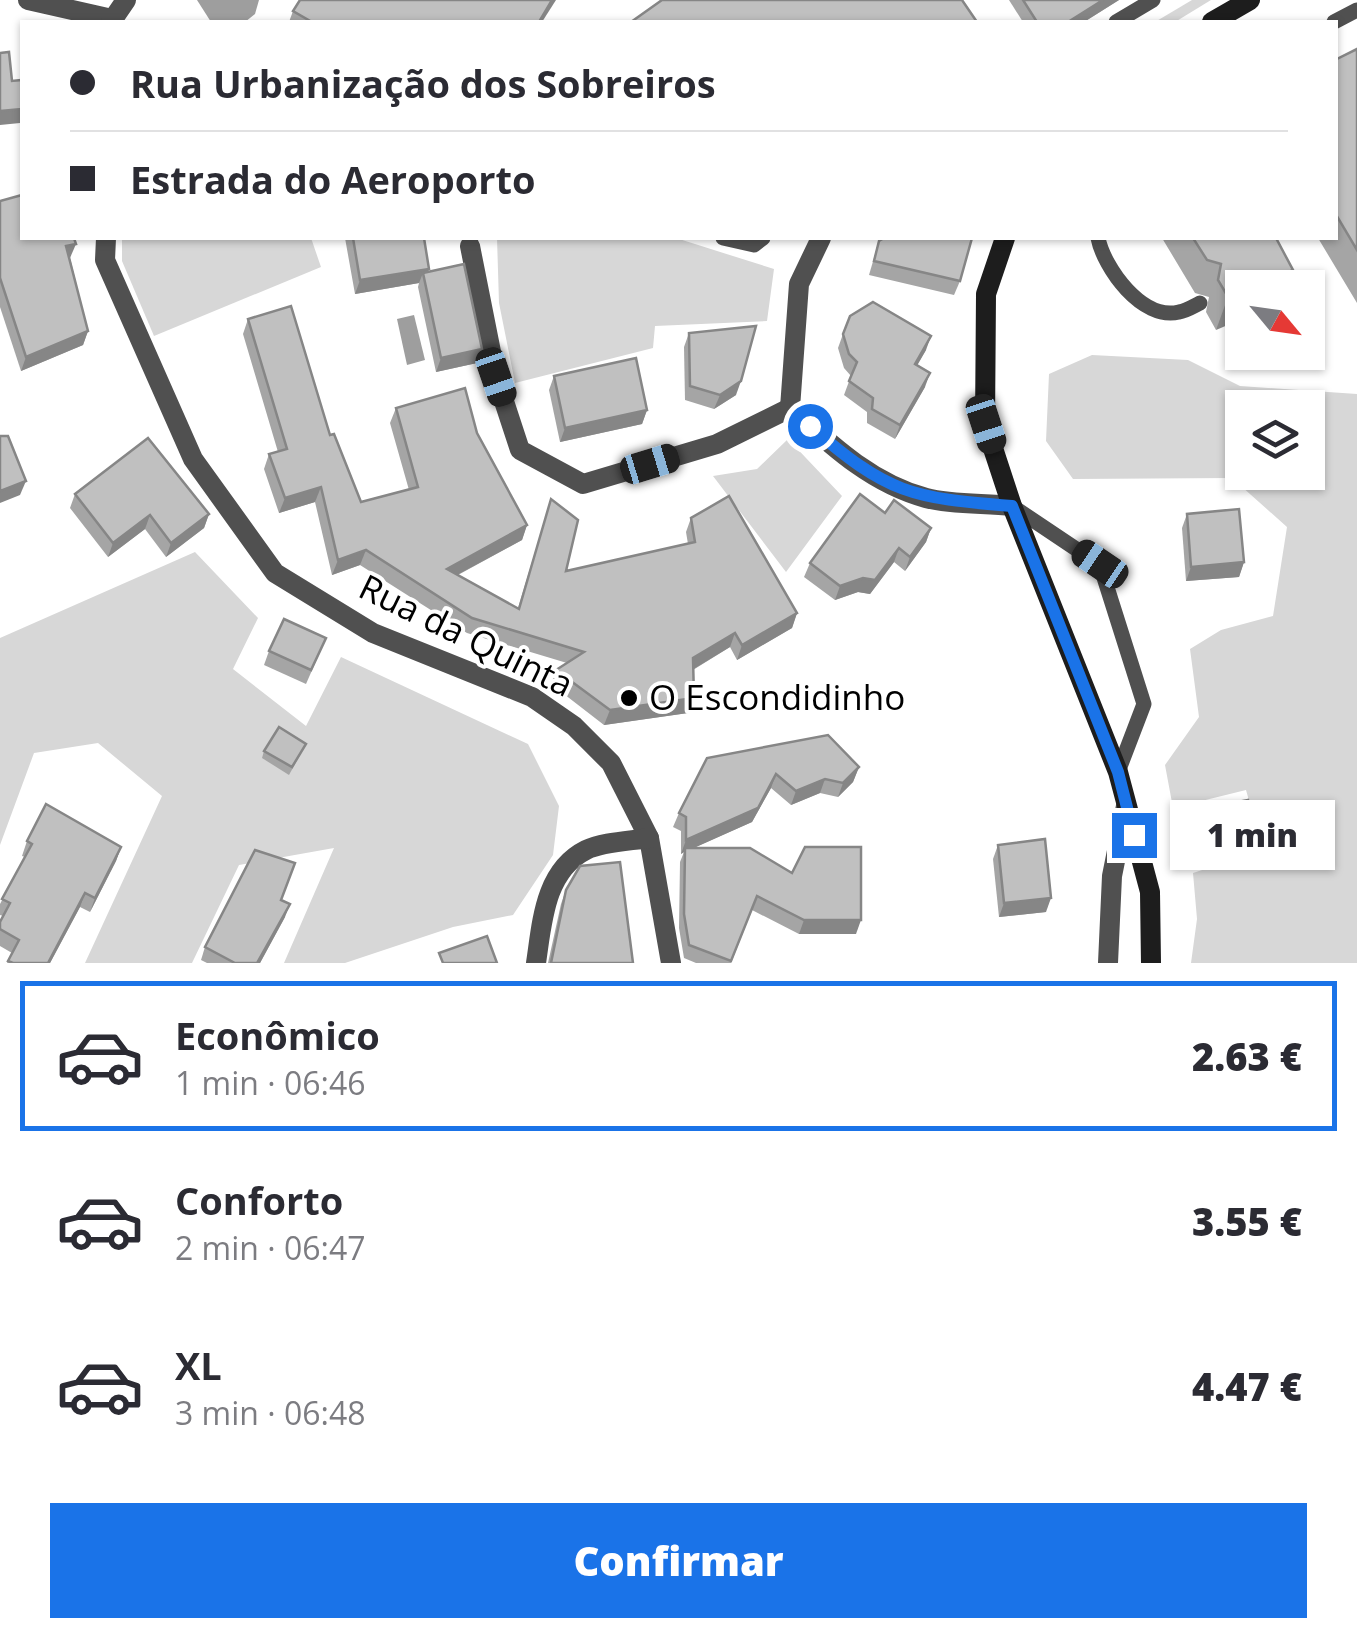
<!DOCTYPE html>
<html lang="pt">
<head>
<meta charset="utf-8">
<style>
  :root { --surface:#fff; --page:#f7f7f7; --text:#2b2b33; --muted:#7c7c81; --line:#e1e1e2; --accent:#1a73e8 }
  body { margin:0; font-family:"Open Sans",sans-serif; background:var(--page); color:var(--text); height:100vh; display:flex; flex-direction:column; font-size:38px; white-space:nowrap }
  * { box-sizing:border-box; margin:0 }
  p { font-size:32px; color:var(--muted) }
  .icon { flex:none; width:55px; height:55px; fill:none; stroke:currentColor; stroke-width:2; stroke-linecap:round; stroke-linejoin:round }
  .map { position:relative; height:963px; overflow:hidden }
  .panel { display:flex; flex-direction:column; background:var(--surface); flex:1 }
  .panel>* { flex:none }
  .top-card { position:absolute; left:20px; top:20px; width:1318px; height:220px; border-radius:0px; box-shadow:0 2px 8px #0004; display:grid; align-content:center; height:220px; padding:0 50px; background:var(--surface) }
  .needle { width:65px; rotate:119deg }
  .fabs { position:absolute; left:1225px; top:270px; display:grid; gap:20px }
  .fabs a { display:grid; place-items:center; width:100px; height:100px; border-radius:0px; background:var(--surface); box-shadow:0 2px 8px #0004; font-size:50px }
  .end { position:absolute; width:45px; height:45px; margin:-22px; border:12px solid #1a73e8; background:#fff; box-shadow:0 0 0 5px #fff }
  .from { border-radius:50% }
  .bubble { position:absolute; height:70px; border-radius:0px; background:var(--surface); box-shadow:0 2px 8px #0004; font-size:32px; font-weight:800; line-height:70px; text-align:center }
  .car { position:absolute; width:30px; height:60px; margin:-30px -15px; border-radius:12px; box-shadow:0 0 8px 2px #0007; background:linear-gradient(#222 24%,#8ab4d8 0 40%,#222 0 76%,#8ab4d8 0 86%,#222 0) }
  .top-card b { display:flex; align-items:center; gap:35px; height:95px; font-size:38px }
  .top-card b+b { border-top:2px solid var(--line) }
  .top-card i { width:25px; height:25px; background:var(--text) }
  ul { padding:18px 0 0; list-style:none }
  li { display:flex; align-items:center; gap:30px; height:150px; margin:0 20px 15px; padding:0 30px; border:5px solid transparent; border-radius:0px }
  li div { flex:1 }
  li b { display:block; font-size:38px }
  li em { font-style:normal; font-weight:800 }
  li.selected { border-color:var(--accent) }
  li>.icon { width:90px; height:90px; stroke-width:1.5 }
  .cta { display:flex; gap:20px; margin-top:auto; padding:20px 50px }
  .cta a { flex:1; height:115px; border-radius:0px; background:var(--accent); color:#fff; font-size:40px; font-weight:800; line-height:115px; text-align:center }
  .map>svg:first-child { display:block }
  .green { fill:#d7d7d7; fill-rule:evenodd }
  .water { fill:#9e9e9e }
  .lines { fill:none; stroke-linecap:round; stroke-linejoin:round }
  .lane { stroke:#505050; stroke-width:15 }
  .street { stroke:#505050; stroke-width:20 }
  .secondary { stroke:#1d1d1d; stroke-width:20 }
  .wall { fill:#a5a5a5 }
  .shaded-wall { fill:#868686 }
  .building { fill:#c0c0c0; stroke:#868686; stroke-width:2.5 }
  .route { stroke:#1a73e8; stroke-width:12 }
  .poi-dot { fill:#000; stroke:#fff; stroke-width:4 }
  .labels { text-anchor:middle; stroke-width:8; stroke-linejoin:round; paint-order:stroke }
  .street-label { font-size:35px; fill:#000; stroke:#fff }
  .poi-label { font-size:35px; fill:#000; stroke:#fff; text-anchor:start }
</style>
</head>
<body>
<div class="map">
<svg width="1357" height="963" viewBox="0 0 1357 963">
  <rect width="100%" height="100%" fill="#fff"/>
  <g class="green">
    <path d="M1192,0h19l-36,22h-20z"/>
    <path d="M122,238h189l10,29 -167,69 -32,-75z"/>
    <path d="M497,238h179l98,31 -7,52 -112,5 -2,22 -138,35 -16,-80z"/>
    <path d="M1092,355l96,5 52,26 117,8v569h-166l6,-44 -4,-46 70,-23 -17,-60 -73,18 -8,-43 34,-48 -9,-68 31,-19 52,-14 14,-89 -55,-49 -159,1 -27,-38 3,-67zM1242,408h66v64h-66z"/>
    <path d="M788,439l54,57 -56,76 -73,-96 44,-7z"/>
    <path d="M195,552l63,66 -25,51 73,57 35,-69 187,87 31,62 -6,49 -40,60 -60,12 -108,36h-61l50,-115 -95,17 -47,98h-107l77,-167 -64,-53 -64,10 -34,92v-207z"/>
  </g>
  <g class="water">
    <path d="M197,0h62l-4,14 -10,8h-34z"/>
    <path d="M414,315l11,45 -18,5 -10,-46z"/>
  </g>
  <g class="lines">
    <g class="lane">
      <path d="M1116,22l37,-22"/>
      <path d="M1334,22l23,-12"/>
      <path d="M723,238l31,7 9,-7"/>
      <path d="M1098,238c6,30 44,83 81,74 7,-1 15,-6 21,-9"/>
      <path d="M1012,506l88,59 44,139 -26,68"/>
    </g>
    <g class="street">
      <path d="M28,0l84,19"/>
      <path d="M111,22l15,-22"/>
      <path d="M106,238l-1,22 88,199 82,114 98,60 159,64 42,29 37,37 38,75 22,125"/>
      <path d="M470,246l26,131 24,73 63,34 134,-40 73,-36"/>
      <path d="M790,408c41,37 81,75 136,90 26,7 58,5 86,8"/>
      <path d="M790,408l9,-124 22,-46"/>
      <path d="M536,963c6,-39 8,-92 50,-113 16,-8 44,-9 63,-12"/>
      <path d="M1108,963l4,-87 14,-70"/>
    </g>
    <g class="secondary">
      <path d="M1212,22l38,-22"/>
      <path d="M1005,238l-19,56 -1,130 27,82 106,266 32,120 1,71"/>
    </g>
  </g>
  <g class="wall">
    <path d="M1009,0h110l-35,22h-61z"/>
    <path d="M293,11l249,11h-253z"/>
    <path d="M1357,49v254l-39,-65h17v-178z"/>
    <path d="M0,201l70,57 18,73 -5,14 -62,26 -21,-64z"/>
    <path d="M345,238h79l5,31 -1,3 54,77 -5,14 -41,9 -18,-85 1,-4 -64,11z"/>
    <path d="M1162,238h114l17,32 -7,18h-44l-26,42 -10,-18 3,-15 -14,-4z"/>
    <path d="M879,241l81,40 -6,14 -85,-20z"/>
    <path d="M248,319l82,116 31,67 48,-12 -19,-67 6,-15 81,25 50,92 -5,15 -64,35 60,33 33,-109 15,72 122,-27 -2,-12 5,-14 106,95 -5,15 -55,32 -7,-13 -37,23 1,28 -6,15 -84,12 -53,-41 5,-14 11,-7 -100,-30 -107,-68 -28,10 -17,-73 -36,11 -15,-44 5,-15 9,-2 -35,-118z"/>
    <path d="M689,333l47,62 -22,14 -29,-9 -1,-53z"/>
    <path d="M843,334l83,16 -9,15 8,22 -30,52 -28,-16v-11l-23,-17 7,-19 -7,-8 -6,-20z"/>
    <path d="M554,376l93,34 -5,14 -82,18 -11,-52z"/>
    <path d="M75,494l134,20 -5,14 -38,29 -21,-28 -37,28 -38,-49z"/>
    <path d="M885,513l46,15 -5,14 -21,29 -11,-9 -24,32 -12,-2 -23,8 -31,-23 6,-14z"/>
    <path d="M1187,514l57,48 -5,15 -53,4 -4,-53z"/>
    <path d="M269,651l51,1 -14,32 -42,-19z"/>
    <path d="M306,744l-17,31 -27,-17 2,-7z"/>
    <path d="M707,758l152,9 -6,15 -15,15 -18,-4 -29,12 -20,-17 -19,34 -59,26 163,86h-57l-47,-24 -21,53h-35l-12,-5 -5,-30 1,-66 4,-10 -3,2v-23l-8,-4 6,-14z"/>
    <path d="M1217,806l36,28 -5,14 -31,5 -5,-33z"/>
    <path d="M27,841l94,6 -5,14 -26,51 -10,-5 -30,56h-43l5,-10 -12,-7v-24l3,-6 -3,-1v-11l25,-47 -3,-1z"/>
    <path d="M998,845l48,67 -47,5 -6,-58z"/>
    <path d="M566,890l67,73h-85l13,-59z"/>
    <path d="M281,900l4,17 -25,46h-53l-6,-3 4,-13z"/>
  </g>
  <g class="shaded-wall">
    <path d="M552,0h4l-14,22h-3z"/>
    <path d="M1103,0h16l-35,22h-16z"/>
    <path d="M22,109l-2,14 -20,2v-14z"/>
    <path d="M76,244l-6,14 -9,3 5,-15z"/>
    <path d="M429,269l-4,12 -2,-8 -4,10 -64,11 5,-14z"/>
    <path d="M1293,270l-7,18h-35z"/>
    <path d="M1242,291v28l-26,11 12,-33z"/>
    <path d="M88,331l-5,14 -62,26 5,-14z"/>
    <path d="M931,336l-5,14 -16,28 5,-14z"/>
    <path d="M482,349l-5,14 -41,9 5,-14z"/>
    <path d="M930,373l-5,14 -30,52 5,-14z"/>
    <path d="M741,381l-5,14 -22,14 6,-14z"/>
    <path d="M647,410l-5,14 -82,18 5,-14z"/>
    <path d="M26,481l-6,14 -20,8v-12z"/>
    <path d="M321,487l-6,15 -36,11 6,-15z"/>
    <path d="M209,514l-5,14 -38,29 5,-14z"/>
    <path d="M150,515l-5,14 -37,28 5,-14z"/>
    <path d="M527,525l-5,15 -80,43 5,-14z"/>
    <path d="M931,528l-5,14 -21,29 5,-14z"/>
    <path d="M899,548l-5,14 -24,32 -12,-2 -23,8 5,-14 23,-8z"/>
    <path d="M366,550l-6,15 -28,10 6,-15z"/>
    <path d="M1244,562l-5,15 -53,4 5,-14z"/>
    <path d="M797,613l-5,15 -55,32 5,-15z"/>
    <path d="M735,633l-5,14 -43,26 6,-15z"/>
    <path d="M694,698l-6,15 -84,12 6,-15z"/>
    <path d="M859,767l-6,15 -15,15 5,-14z"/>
    <path d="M776,774l-5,14 -19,34 -67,30v-4l-1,4 -3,2 5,-14z"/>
    <path d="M825,779l-5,14 -29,12 5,-14z"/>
    <path d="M1253,834l-5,14 -31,5 5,-14z"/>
    <path d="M121,847l-5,14 -26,51 5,-14z"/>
    <path d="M85,893l-5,14 -30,56h-2z"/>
    <path d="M1051,898l-5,14 -47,5 5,-14z"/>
    <path d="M290,904l-5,13 -25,46h-3z"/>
    <path d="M804,920h57l-5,14h-57z"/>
  </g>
  <g class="building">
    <path d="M300,0h252l-13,22h-227l-19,-11z"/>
    <path d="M662,0h300l15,22h-346z"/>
    <path d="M1023,0h80l-35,22h-31z"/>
    <path d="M1357,49v201l-22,-37v-153z"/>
    <path d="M9,52l3,29 10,-1v29l-22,2v-58z"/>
    <path d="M22,195v43h52l2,6 -10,2 22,85 -62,26 -26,-79v-77z"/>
    <path d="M353,238h71l5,31 -69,11z"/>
    <path d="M884,238h88l-12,43 -86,-20 5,-20z"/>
    <path d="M1193,238h83l17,32 -42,18h-9v3l-14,6 -10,-17 3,-16 -14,-4z"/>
    <path d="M464,264l18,85 -41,9 -18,-85z"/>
    <path d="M873,302l58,34 -16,28 15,9 -30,52 -28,-16 1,-11 -24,-17 8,-19 -8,-8 -6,-20 7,-18z"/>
    <path d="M291,306l39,129 4,-1 27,68 57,-15 -22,-79 69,-20 12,45 50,92 -80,44 72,40 32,-110 27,21 -12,51 129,-29 -4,-24 38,-22 68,117 -55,32 -7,-12 -42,25 1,40 -84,12 -54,-40 28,-18 -112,-34 -106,-68 -28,10 -17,-73 -36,11 -16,-44 18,-5 -39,-130z"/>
    <path d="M756,326l-15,55 -21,14 -30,-9 -1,-53z"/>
    <path d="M636,358l11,52 -82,18 -11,-52z"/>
    <path d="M0,436h8l18,45 -26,10z"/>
    <path d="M148,438l61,76 -38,29 -21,-28 -37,28 -38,-49z"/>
    <path d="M860,494l25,19 9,-13 37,28 -21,29 -11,-9 -24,32 -12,-2 -23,8 -30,-23z"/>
    <path d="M1239,509l5,53 -53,5 -4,-53z"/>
    <path d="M284,619l42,19 -15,32 -42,-19z"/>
    <path d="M279,727l27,17 -14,23 -28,-16z"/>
    <path d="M828,735l31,32 -16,16 -18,-4 -29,12 -20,-17 -18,34 -72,32v-23l-7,-4 28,-55z"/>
    <path d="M1248,800l5,34 -31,5 -5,-33z"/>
    <path d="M46,804l75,43 -26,51 -10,-5 -37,70h-35l-5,-2 11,-21 -19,-11v-7l10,-19 -8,-4 30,-55 -5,-3z"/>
    <path d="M1045,839l6,59 -47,5 -6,-58z"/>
    <path d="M805,847h56v73h-57l-47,-24 -26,65 -42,-16 -5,-31 1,-66h65l42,25z"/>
    <path d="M255,850l40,13 -14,37 9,4 -33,59h-22l-30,-16z"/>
    <path d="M620,862l13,101h-82l15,-73 14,-24z"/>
    <path d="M487,936l10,27h-54l-4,-10z"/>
  </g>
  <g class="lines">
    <path class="route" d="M810,426c78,68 101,72 202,80l106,266 16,63"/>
  </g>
  <circle class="poi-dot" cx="629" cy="698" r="10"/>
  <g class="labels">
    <g class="street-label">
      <text transform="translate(466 636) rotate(26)" y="12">Rua da Quinta</text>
    </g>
    <g class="poi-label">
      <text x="649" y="710">O Escondidinho</text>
    </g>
  </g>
</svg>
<div class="fabs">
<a><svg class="needle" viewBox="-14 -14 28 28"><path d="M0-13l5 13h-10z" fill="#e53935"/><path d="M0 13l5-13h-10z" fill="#7c7c81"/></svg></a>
<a><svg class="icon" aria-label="layers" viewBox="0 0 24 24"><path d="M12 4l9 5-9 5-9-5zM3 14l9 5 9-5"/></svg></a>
</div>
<i class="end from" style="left:810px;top:426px"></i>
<i class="end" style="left:1134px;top:835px"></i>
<div class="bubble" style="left:1170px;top:800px;width:165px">1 min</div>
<i class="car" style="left:496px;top:377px;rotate:161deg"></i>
<i class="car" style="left:986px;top:424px;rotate:162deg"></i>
<i class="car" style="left:650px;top:464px;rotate:73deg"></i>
<i class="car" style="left:1100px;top:564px;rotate:304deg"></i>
<div class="top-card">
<b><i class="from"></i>Rua Urbanização dos Sobreiros</b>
<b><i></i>Estrada do Aeroporto</b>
</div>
</div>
<section class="panel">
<ul>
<li class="selected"><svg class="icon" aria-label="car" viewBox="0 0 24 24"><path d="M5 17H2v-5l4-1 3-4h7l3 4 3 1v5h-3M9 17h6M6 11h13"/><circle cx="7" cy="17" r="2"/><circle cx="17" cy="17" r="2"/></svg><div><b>Econômico</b><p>1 min · 06:46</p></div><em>2.63 €</em></li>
<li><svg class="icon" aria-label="car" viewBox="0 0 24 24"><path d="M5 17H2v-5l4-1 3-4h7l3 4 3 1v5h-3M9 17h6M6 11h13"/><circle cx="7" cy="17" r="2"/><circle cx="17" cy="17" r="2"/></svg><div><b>Conforto</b><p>2 min · 06:47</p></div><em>3.55 €</em></li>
<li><svg class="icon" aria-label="car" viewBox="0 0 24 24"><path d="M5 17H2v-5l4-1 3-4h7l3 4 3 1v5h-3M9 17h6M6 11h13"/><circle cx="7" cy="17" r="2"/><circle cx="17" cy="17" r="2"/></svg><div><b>XL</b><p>3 min · 06:48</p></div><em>4.47 €</em></li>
</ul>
<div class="cta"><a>Confirmar</a></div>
</section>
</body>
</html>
